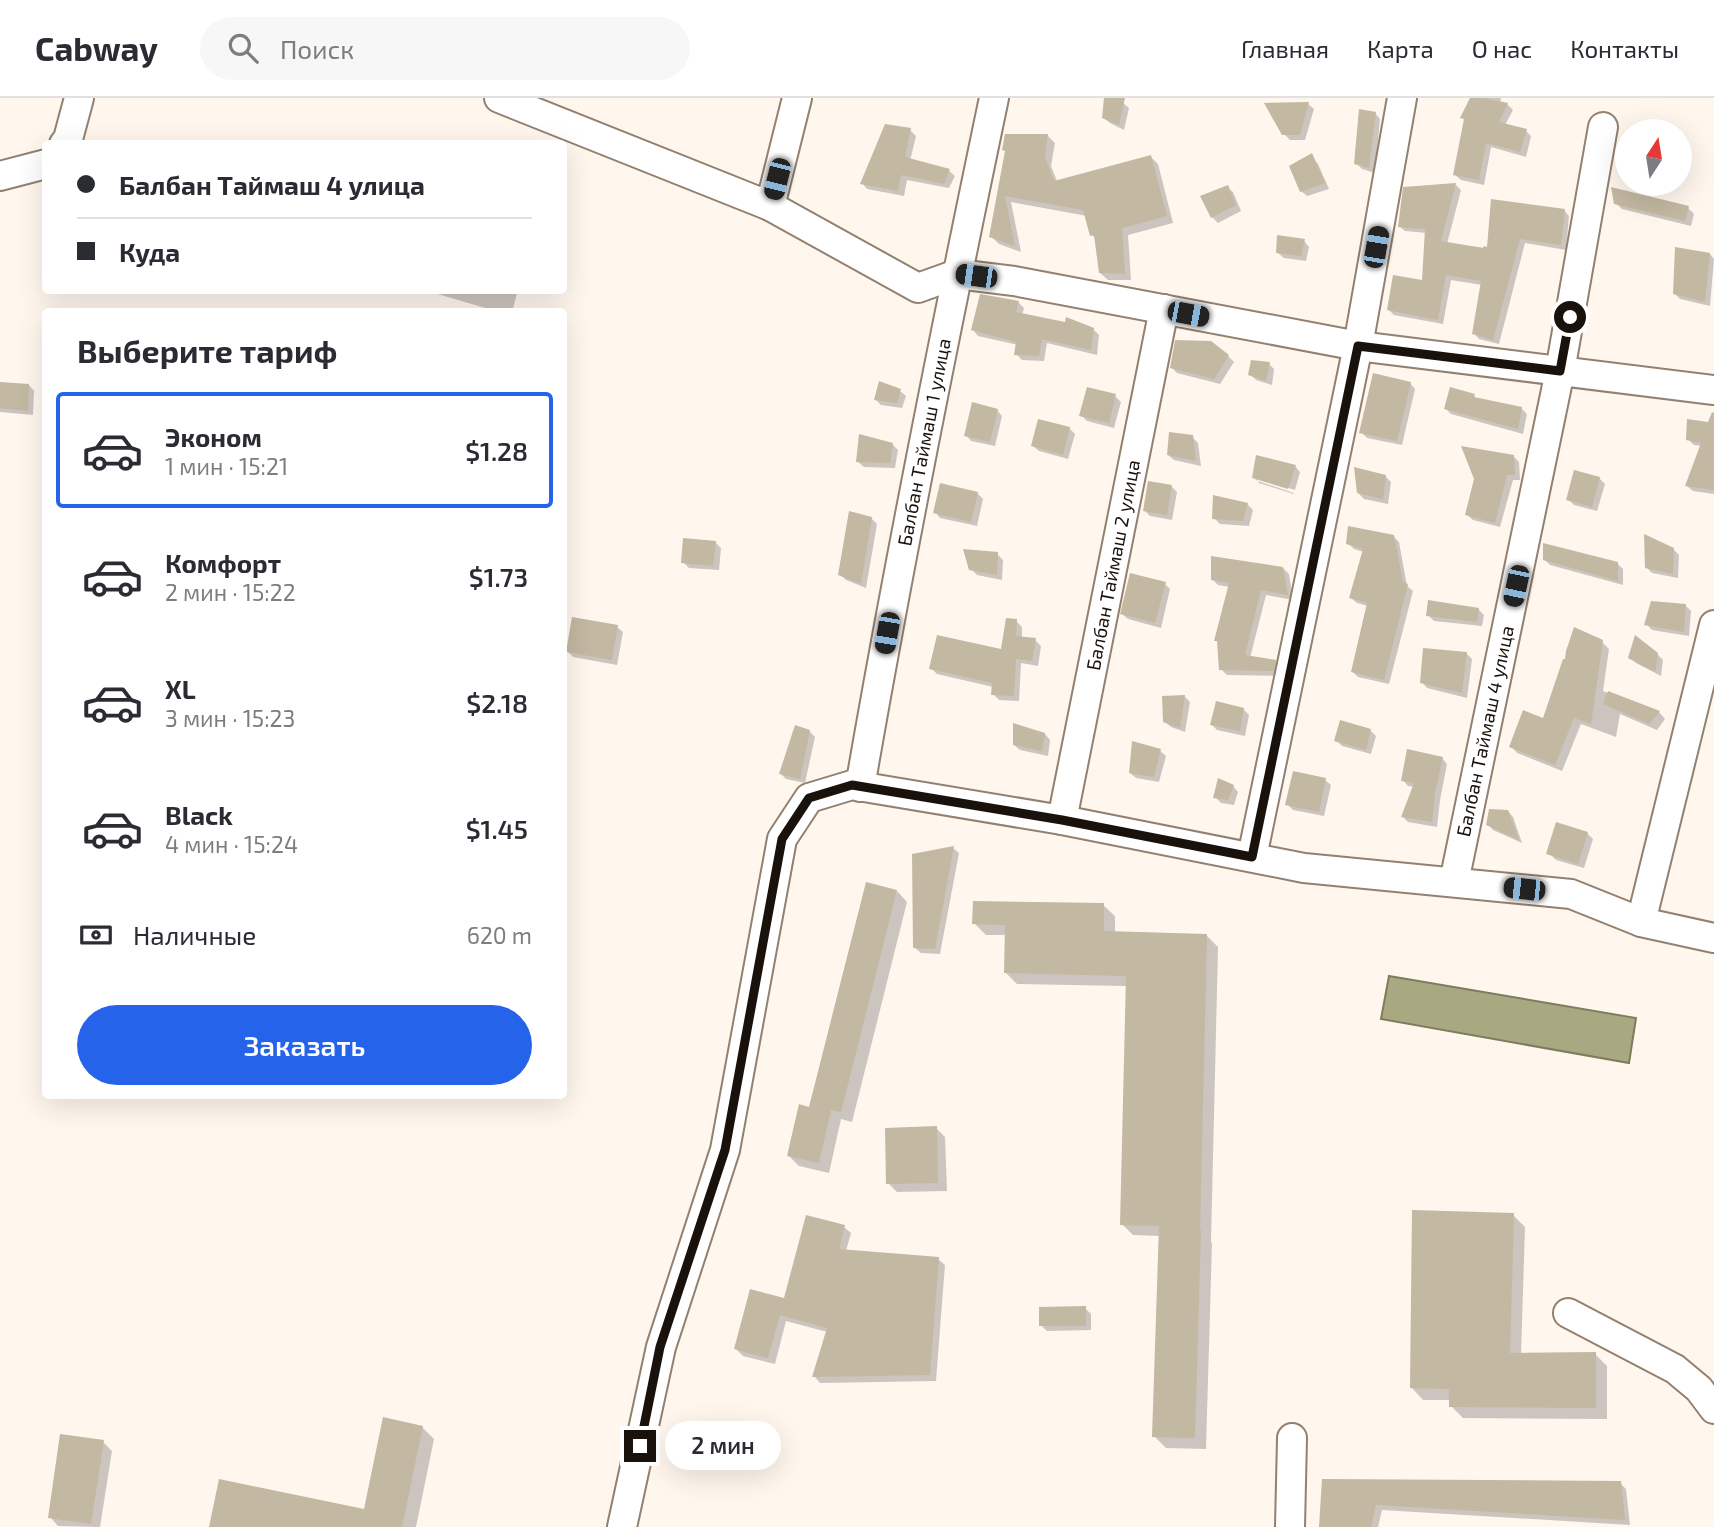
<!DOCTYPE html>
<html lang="ru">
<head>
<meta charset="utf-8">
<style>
  :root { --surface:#fff; --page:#f7f7f7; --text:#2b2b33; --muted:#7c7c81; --line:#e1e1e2; --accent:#2563eb }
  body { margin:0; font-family:"Exo 2",sans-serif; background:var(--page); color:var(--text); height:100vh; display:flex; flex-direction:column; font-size:26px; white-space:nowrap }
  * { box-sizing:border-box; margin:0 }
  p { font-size:23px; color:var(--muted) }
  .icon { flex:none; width:38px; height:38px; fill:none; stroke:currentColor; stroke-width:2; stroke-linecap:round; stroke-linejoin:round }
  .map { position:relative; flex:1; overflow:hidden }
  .sheet { position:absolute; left:42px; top:210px; width:525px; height:791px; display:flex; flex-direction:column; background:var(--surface); border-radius:7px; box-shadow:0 7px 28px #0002 }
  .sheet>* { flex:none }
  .guide { position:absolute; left:42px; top:42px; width:525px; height:154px; border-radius:7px; box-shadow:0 7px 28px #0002; display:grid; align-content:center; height:154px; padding:0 35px; background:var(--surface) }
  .needle { width:46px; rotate:12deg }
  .buttons { position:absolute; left:1615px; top:21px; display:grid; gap:14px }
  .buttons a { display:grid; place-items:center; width:77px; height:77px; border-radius:50%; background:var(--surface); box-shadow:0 7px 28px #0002; font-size:35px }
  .end { position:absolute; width:32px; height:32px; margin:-16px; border:9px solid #19120c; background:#fff; box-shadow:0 0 0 4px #fff }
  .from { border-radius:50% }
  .bubble { position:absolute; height:49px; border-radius:24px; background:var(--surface); box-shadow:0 7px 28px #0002; font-size:23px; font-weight:600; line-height:49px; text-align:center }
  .car { position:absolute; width:21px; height:42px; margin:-21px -10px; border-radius:9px; box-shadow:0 0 5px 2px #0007; background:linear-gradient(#222 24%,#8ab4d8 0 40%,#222 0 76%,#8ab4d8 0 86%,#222 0) }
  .guide b { display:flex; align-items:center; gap:24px; height:66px; font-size:26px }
  .guide b+b { border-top:2px solid var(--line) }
  .guide i { width:18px; height:18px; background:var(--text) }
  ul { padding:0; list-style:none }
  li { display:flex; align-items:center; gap:21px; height:116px; margin:0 14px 10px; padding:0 21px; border:4px solid transparent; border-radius:7px }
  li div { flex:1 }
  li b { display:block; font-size:26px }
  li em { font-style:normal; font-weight:600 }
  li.current { border-color:var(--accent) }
  li>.icon { width:63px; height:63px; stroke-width:1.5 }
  h2 { padding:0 35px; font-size:32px; line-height:84px }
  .pay { display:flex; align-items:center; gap:18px; height:77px; padding:0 35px; font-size:26px }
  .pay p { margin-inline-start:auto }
  .primary-button { display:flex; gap:14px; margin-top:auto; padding:14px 35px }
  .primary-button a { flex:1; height:80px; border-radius:42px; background:var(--accent); color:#fff; font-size:28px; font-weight:600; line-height:80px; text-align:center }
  header { display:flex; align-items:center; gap:42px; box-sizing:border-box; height:98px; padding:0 35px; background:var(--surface); border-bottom:2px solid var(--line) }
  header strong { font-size:33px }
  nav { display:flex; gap:38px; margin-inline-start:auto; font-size:24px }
  .search { width:490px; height:63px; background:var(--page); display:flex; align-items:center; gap:18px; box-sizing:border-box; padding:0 24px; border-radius:38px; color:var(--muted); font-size:26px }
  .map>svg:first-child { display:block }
  .water { fill:#a8a981; stroke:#7d7c5e; stroke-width:2 }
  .shadow { fill:#0003 }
  .building { fill:#c3b8a1 }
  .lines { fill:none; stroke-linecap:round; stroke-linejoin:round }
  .minor-casing { stroke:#93806f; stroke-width:32 }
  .minor { stroke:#fff; stroke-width:28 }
  .route { stroke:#19120c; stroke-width:9 }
  .labels { text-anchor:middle; stroke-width:5; stroke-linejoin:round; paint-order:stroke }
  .street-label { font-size:19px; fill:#19120c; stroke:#fff }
</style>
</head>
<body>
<header>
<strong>Cabway</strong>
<div class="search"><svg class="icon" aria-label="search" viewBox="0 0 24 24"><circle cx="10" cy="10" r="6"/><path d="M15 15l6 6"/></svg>Поиск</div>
<nav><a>Главная</a><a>Карта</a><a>О нас</a><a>Контакты</a></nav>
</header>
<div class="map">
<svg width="1714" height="1429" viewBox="0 0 1714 1429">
  <rect width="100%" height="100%" fill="#fff6ee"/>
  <path class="water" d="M1389,878l247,42 -7,45 -248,-44z"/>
  <g class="shadow">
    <path d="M1105,0h12l12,10 -5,22 -14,-7 -6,-5z"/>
    <path d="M1472,0h29l-1,5 7,1 6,6 -8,15 21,6 5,5 -5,21 -35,-10 -7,38 -23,-5 -6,-5 11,-54 -4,-3z"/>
    <path d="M1308,6l6,5 -9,31h-15l-6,-6z"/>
    <path d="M1375,15l5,6 -5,54 -13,-4 -6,-6z"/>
    <path d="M910,32l6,6 -6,25 39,10 6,5 -6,12 -42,-8 -3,16 -37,-7 -5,-6z"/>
    <path d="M1048,38l7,7 -4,23 6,15 94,-24 7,7 15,59 -45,12 3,45h-23l-8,-7 -3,-33 -5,-5 -5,-19 -76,-14 10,50 -22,-8 -8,-8 16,-84z"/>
    <path d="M1313,60l5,6 11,25 -22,7 -6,-5z"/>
    <path d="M1456,87l5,5 -14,54 38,4 79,-38 5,6 -3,34 -41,-7 -26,101 -20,-5 -5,-6 8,-48 -31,-5 -8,44 -49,-9 -5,-5 34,-28 4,-49 -22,-2 -6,-5 6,-38z"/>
    <path d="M1227,89l6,5 8,19 -23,12 -6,-6z"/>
    <path d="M1616,105l72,5 6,6 -3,12 -69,-17z"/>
    <path d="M1304,143l5,6 -3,14 -22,-3 -6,-5z"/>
    <path d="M1710,156l4,5 -4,47 -30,-7 -5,-5z"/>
    <path d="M424,192h94l-6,22h-13z"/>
    <path d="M1018,204l6,6 -2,7 71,14 6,6 -2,20 -50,-12 -3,18 -22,-1 -6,-6 2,-9 -40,-9 -5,-6z"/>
    <path d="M1228,258l6,6 -14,22 -43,-11 -5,-5z"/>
    <path d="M1269,266l5,5 -2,16 -16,-5 -6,-6z"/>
    <path d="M0,285l29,2 5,6 -1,24 -33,-3z"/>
    <path d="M1410,285l5,6 -13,56 -35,-7 -6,-6z"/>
    <path d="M900,293l6,5 -4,12 -21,-3 -5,-5z"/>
    <path d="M1115,298l6,6 -7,26 -27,-7 -6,-6z"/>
    <path d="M1474,298l4,4 43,8 6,6 -4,20 -72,-20 -5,-5z"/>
    <path d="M997,312l5,6 -7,30 -24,-5 -5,-6z"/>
    <path d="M1714,326v70l-21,-3 -6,-5 15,-40 -8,-1 -6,-6z"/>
    <path d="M1069,330l6,6 -7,25 -29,-8 -6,-5z"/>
    <path d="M1192,339l6,6 3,23 -27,-6 -6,-5z"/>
    <path d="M892,346l6,6 -3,18 -31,-1 -6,-5z"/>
    <path d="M1514,359l5,5 1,18h-7l-13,47 -27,-7 -6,-5z"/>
    <path d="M1295,368l5,6 -5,18 -38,-12v3l-3,-4z"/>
    <path d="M1385,378l6,6 -3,22 -24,-5 -6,-6z"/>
    <path d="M1599,380l6,6 -8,27 -23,-6 -6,-6z"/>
    <path d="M1258,383l36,12v1l-35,-11z"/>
    <path d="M1171,388l6,6 -5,28 -22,-4 -5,-5z"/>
    <path d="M977,395l6,6 -6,27 -37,-8 -5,-6z"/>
    <path d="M1215,399l33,8 5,5 -4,16 -29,-2 -6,-6z"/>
    <path d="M871,420l6,6 -11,64 -20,-8 -6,-6z"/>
    <path d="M1393,438l6,6 8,44 6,5 -24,93 -31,-7 -6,-6 16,-65 -11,-3 -6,-5 13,-46 -10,-3 -6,-6z"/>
    <path d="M715,444l6,6 -2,22 -30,-2 -6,-6z"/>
    <path d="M1673,451l6,6 -1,23 -26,-5 -6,-6z"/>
    <path d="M997,456l6,6 -1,20 -25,-5 -6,-6z"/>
    <path d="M1544,461l73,4 6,6v16l-73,-20z"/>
    <path d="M1283,470l6,6 4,26 -27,-5 -16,63 25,3 6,6 -2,9 -52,-1 -6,-6 9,-82 -12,-2 -6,-6z"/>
    <path d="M1165,486l5,5 -9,39 -33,-9 -6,-5z"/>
    <path d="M1685,507l6,6 -2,25 -37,-6 -6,-6z"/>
    <path d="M1478,511l6,6 -2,11 -48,-5 -6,-6z"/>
    <path d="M1016,523l6,6v11l13,2 6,6 -3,20 -17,-3 -2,38 -20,-1 -6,-6v-7l-56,-13 -6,-6 72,-16z"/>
    <path d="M617,529l6,5 -6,33 -44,-8 -6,-6z"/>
    <path d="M1602,544l7,7 -6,42 56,21 6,7 -8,11 -37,-16 -4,23 -35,-13 -19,47 -45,-18 -6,-7 33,-26z"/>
    <path d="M1466,555l6,6 -5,39 -40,-10 -5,-6z"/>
    <path d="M1657,556l6,6 -2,16 -25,-13 -6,-6z"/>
    <path d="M1184,598l6,6 -5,30 -14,-5 -6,-5z"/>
    <path d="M1243,611l6,6 -4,21 -28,-6 -5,-5z"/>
    <path d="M809,633l6,6 -10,46 -19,-4 -5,-5z"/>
    <path d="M1371,633l5,5 -5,18 -29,-8 -6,-6z"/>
    <path d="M1045,636l5,6 -2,16 -28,-6 -6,-5z"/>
    <path d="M1160,653l6,5 -7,26 -23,-4 -6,-5z"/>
    <path d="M1442,660l5,6 -7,36 -3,27 -29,-5 -5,-5 12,-30 -7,-1 -5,-6z"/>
    <path d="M1325,682l6,5 -7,31 -31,-6 -6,-6z"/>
    <path d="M1233,688l5,6 -4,13 -13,-2 -6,-6z"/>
    <path d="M1508,713l5,6 9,26 -29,-13 -5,-6z"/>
    <path d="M1587,735l6,6 -9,29 -28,-8 -6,-6z"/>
    <path d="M953,750l6,5 -19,101 -19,-1 -6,-5z"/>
    <path d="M897,793l10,11 -55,220 -11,-3 -12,54 -30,-7 -11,-11 22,-46z"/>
    <path d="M1103,807l12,11v17l91,2 12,12 -7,295 1,1 -6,206 -40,-1 -12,-12 6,-200 -27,-1 -11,-11 5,-238 -110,-2 -11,-11v-38h-20l-12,-12z"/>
    <path d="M936,1030l9,9 2,54 -50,1 -9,-9z"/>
    <path d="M1513,1117l12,12 -4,128 74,-1 12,12v53l-144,-1 -12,-12v-6h-28l-12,-13z"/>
    <path d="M844,1129l7,6 -5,18 92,8 7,6 -9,116 -116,2 -6,-7 13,-44 -41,-11 -11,43 -32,-8 -7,-7 50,-49z"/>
    <path d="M1085,1210l6,6v16l-44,1 -6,-6z"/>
    <path d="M422,1329l12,12 -18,88h-205l154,-15z"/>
    <path d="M103,1344l9,9 -12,76 -42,-1 -8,-9z"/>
    <path d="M1323,1382l297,3 6,6 4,36 -248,-15 -4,17h-57z"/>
  </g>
  <g class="building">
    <path d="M1104,0h21l-6,27 -17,-7z"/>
    <path d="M1470,0h13l25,5 -9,19 28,7 -7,23 -34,-9 -7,37 -26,-5 11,-56 -4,-1z"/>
    <path d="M1309,4l-9,33h-18l-18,-32z"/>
    <path d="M1359,11l17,3 -7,56 -15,-4z"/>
    <path d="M885,26l26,4 -6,29 45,12 -6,15 -43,-9 -3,16 -38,-7z"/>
    <path d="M1005,36h43l-3,23 9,24 97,-26 16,61 -45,12 3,46 -26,-1 -5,-38 -4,1 -7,-26 -78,-14 10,50 -26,-9 16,-86 -3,-1z"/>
    <path d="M1312,55l13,30 -25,9 -11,-26z"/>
    <path d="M1456,85l-15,58 42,7 1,-2 3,1 4,-48 74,10 -4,36 -41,-6 -27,101 -21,-6 9,-53 -35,-6 -8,45 -51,-10 6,-35 29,5 3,-51 -27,-2 5,-40z"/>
    <path d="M1228,87l8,20 -25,13 -11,-22z"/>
    <path d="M1611,89l78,19 -4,15 -71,-17z"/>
    <path d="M1277,137l28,4 -4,17 -25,-3z"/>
    <path d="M1675,149l35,6 -5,49 -32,-8z"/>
    <path d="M980,196l39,7 -3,11 49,10 1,-5 28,11 -3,22 -49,-11 -3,17 -25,-1 2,-13 -45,-12z"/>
    <path d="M1175,242l36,1 18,14 -15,24 -44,-11z"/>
    <path d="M1251,262l19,2 -4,19 -18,-6z"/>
    <path d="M1373,275l38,9 -14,59 -38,-8z"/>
    <path d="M879,283l22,8 -4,14 -23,-3z"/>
    <path d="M0,284l29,2 -1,27 -28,-3z"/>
    <path d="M1087,289l29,7 -7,29 -30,-7z"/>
    <path d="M1450,289l25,7 -1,3 48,10 -4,22 -74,-20z"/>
    <path d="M972,304l26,7 -8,33 -26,-6z"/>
    <path d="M1712,314l2,1v77l-29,-4 16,-43 -15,-3 1,-21 21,3z"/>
    <path d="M1038,321l32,8 -7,28 -32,-9z"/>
    <path d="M1169,334l24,3 3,26 -29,-6z"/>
    <path d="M859,336l34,9 -3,20 -34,-1z"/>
    <path d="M1461,348l53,9 1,20h-8l-12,48 -30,-8 9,-36z"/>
    <path d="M1256,357l40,10 -8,24 -36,-11z"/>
    <path d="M1354,369l32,8 -3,24 -26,-6z"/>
    <path d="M1574,372l26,7 -8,30 -26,-7z"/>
    <path d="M1148,383l24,4 -5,30 -24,-4z"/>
    <path d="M940,385l38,9 -7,30 -38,-9z"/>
    <path d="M1213,397l35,8 -5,18 -31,-2z"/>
    <path d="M849,413l23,6 -11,67 -23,-9z"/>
    <path d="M1348,428l46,9 9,47 5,2 -24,96 -33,-8 16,-69 -18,-5 14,-49 -17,-5z"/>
    <path d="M1644,436l30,14 -1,26 -28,-6z"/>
    <path d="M683,440l33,3 -3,25 -32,-3z"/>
    <path d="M1543,445l75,19v19l-75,-21z"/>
    <path d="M963,451l35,3 -1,23 -28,-5z"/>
    <path d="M1211,458l72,11 5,28 -27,-5 -16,65 31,5 -2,11 -55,-1 -2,-29h-3l15,-58 -18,-3z"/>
    <path d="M1130,475l36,9 -11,41 -35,-9z"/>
    <path d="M1428,502l51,8 -2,14 -51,-6z"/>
    <path d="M1651,503l35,3 -2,28 -40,-7z"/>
    <path d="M572,519l46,8 -6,35 -46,-8z"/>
    <path d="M1006,520l11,1 -1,17 20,2 -4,23 -16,-2 -2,37 -23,-1 1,-12 -63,-14 8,-34 64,14z"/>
    <path d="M1574,529l29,13 -12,84 -17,-6 -19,47 -46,-18 14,-37 20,8 20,-59h2l1,-8z"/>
    <path d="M1635,537l23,18 -3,19 -27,-14z"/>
    <path d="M1423,550l44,4 -5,41 -42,-10z"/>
    <path d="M1608,593l52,20 -11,13 -46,-20z"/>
    <path d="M1185,597l-5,33 -17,-6 -1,-26z"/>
    <path d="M1216,603l28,7 -4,23 -30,-6z"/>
    <path d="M1340,622l31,9 -5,21 -32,-9z"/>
    <path d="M1013,625l32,10 -3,18 -29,-6z"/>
    <path d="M795,627l15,5 -10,49 -21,-5z"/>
    <path d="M1132,643l29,8 -7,28 -25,-4z"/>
    <path d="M1407,651l36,8 -8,36 -3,29 -31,-5 13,-34 -13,-2z"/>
    <path d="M1293,673l33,7 -7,34 -34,-7z"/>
    <path d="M1218,680l16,7 -6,15 -15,-2z"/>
    <path d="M1489,711l19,1 11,30 -33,-15z"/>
    <path d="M1556,724l32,10 -10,32 -32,-10z"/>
    <path d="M954,748l-19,103 -22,-1 -1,-94z"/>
    <path d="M866,784l31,8 -56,222 -10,-2 -12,53 -32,-7 12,-52 10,3z"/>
    <path d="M973,803l131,2v28l103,3 -7,296h1l-6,208 -43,-1 7,-211 -39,-1 6,-249 -122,-3 1,-48 -33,-1z"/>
    <path d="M937,1028l1,57 -52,1 -1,-56z"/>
    <path d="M1412,1112l102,3 -4,140 86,-1v56l-147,-1v-18l-39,-1z"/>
    <path d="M806,1117l39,10 -6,24 100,8 -9,118 -118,2 15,-49 -47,-13 -12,43 -34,-9 16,-60 34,9z"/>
    <path d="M1086,1208v20h-47v-19z"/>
    <path d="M383,1319l40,9 -21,101h-193l10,-48 145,30z"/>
    <path d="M60,1336l44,6 -13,84 -43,-6z"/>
    <path d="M1322,1381l299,2 4,39 -249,-15 -5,22h-52z"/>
  </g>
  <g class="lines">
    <defs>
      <g id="minor">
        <path d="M499,0l271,108 148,82 39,-14 57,7 344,65 356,44"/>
        <path d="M64,46l4,-5 11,-41"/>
        <path d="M0,78l46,-12"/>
        <path d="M770,108l27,-108"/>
        <path d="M860,689c40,-231 86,-460 134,-689"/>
        <path d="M1062,722l102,-511"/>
        <path d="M1252,759l106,-511 44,-248"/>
        <path d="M1454,784l106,-511 43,-244"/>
        <path d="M1641,824l73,-297"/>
        <path d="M1568,1215l107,56 24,20 15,20"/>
        <path d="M622,1429l39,-180 64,-197 57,-311 27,-41 43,-13 210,35 242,48 267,26 70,28 73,16"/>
        <path d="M1290,1429l2,-89"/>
      </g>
    </defs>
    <use href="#minor" class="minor-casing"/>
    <use href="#minor" class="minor"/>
  </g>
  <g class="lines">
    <path class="route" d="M640,1348l20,-99 65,-197 57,-311 27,-41 43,-13 210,35 190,37 106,-511 202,25 10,-54"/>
  </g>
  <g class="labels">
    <g class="street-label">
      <text transform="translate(924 344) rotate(-79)" y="7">Балбан Таймаш 1 улица</text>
      <text transform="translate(1113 467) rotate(-79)" y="7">Балбан Таймаш 2 улица</text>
      <text transform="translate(1485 633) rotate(-78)" y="7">Балбан Таймаш 4 улица</text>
    </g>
  </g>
</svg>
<div class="buttons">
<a><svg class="needle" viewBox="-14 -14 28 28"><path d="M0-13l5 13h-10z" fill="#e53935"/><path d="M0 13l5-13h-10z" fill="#7c7c81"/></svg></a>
</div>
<i class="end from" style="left:1570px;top:219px"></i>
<i class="end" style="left:640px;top:1348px"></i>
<div class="bubble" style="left:665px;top:1323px;width:116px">2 мин</div>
<i class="car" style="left:777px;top:81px;rotate:194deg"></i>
<i class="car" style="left:1376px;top:149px;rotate:10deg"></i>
<i class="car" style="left:976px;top:178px;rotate:278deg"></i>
<i class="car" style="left:1188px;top:216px;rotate:101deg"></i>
<i class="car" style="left:1516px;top:488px;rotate:192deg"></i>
<i class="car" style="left:887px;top:535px;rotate:190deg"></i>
<i class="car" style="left:1524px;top:791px;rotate:276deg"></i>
<div class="guide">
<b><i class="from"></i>Балбан Таймаш 4 улица</b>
<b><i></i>Куда</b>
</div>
<section class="sheet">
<h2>Выберите тариф</h2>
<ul>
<li class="current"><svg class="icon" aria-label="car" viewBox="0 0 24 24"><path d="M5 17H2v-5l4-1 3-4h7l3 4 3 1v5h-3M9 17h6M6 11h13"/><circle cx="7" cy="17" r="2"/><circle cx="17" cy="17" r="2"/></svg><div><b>Эконом</b><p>1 мин · 15:21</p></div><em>$1.28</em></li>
<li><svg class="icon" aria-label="car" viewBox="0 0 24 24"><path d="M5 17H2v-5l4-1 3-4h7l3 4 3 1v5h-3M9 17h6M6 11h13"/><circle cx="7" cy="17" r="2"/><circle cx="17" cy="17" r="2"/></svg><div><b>Комфорт</b><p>2 мин · 15:22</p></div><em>$1.73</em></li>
<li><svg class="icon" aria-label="car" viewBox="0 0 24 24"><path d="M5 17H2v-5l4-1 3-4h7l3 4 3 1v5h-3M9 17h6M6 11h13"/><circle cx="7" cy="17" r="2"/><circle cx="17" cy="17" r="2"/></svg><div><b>XL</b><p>3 мин · 15:23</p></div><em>$2.18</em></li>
<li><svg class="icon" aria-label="car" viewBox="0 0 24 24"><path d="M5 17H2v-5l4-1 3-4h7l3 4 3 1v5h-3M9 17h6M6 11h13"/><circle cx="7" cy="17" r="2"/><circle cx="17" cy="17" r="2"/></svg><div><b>Black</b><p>4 мин · 15:24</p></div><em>$1.45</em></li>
</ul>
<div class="pay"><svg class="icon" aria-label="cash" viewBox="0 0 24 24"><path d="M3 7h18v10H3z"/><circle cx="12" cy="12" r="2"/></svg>Наличные<p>620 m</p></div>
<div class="primary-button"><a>Заказать</a></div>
</section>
</div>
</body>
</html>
